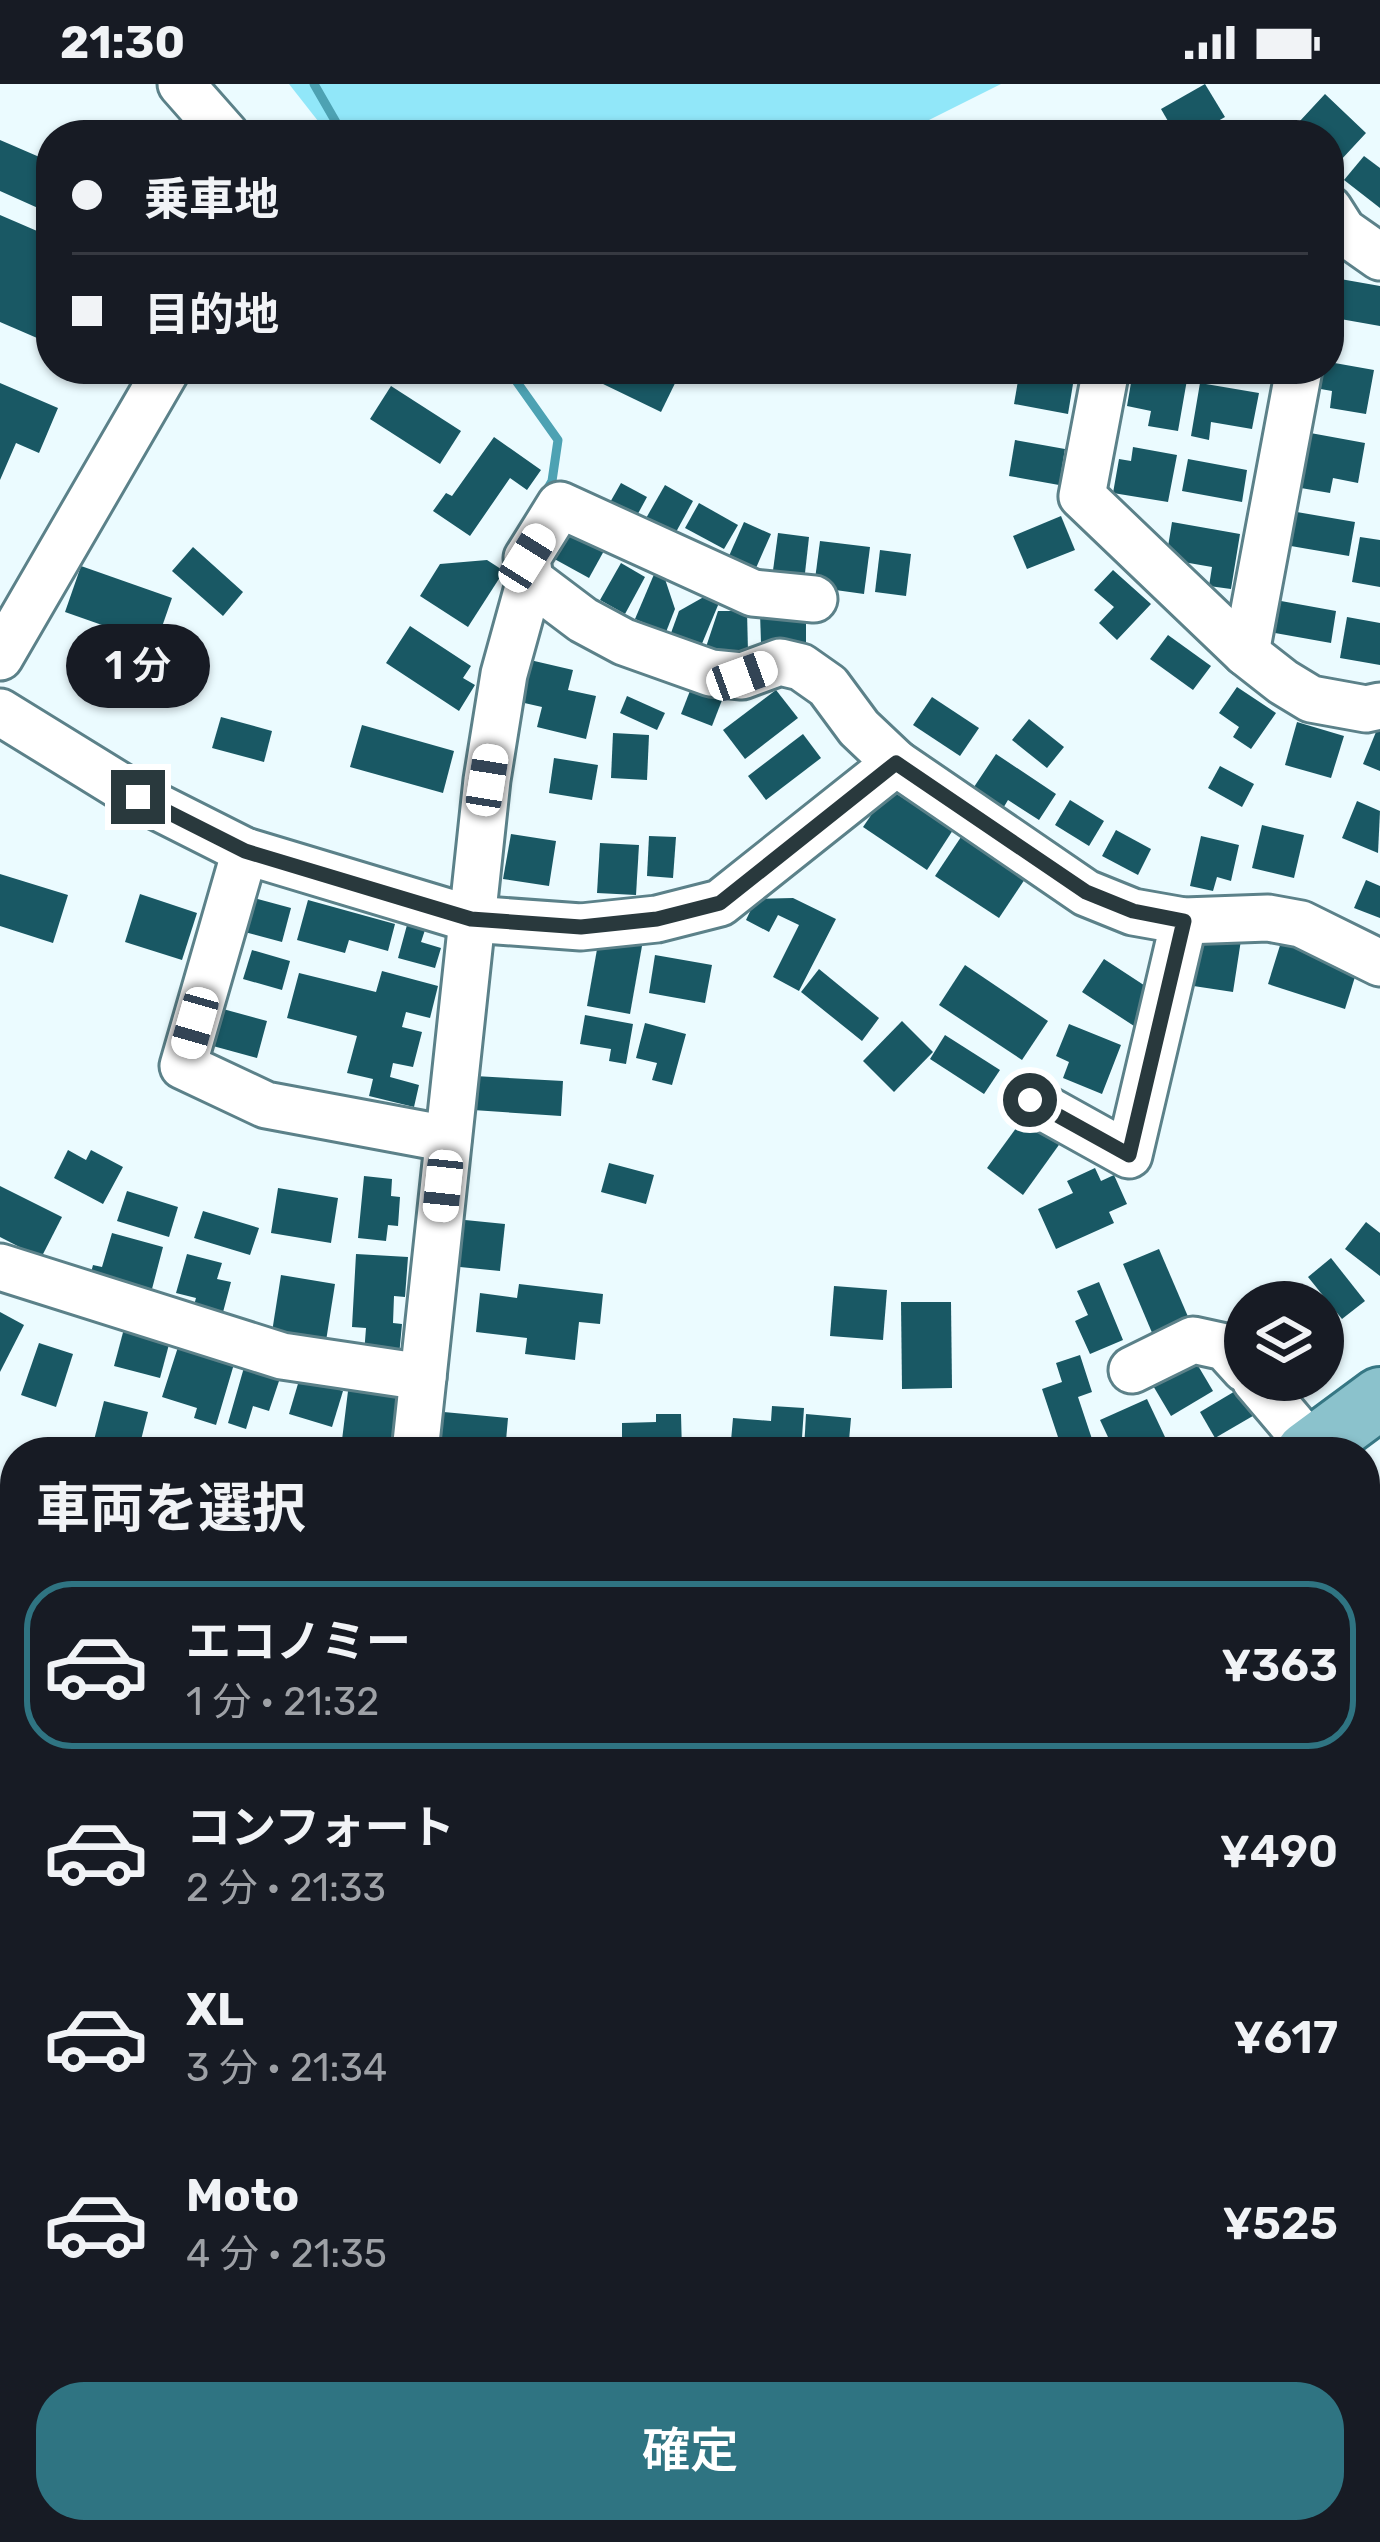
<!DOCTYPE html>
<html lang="ja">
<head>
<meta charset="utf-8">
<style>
  :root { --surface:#171b24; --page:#20242c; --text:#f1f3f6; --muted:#9ea1a6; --line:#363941; --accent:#2f7482 }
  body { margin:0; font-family:Rubik,"Noto Sans JP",sans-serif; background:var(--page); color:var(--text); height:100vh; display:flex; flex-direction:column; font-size:45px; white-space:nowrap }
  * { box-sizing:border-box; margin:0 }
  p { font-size:39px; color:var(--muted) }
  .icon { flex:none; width:66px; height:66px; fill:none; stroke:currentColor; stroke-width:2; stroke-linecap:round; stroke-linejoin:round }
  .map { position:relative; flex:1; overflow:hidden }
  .drawer { position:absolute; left:0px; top:1353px; width:1380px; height:1107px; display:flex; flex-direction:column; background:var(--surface); border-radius:48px 48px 0 0; box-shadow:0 3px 9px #0004 }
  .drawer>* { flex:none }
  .banner { position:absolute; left:36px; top:36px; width:1308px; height:264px; border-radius:48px; box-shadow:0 3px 9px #0004; display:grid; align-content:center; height:264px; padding:0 36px; background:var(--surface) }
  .tools { position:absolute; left:1224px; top:1197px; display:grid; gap:24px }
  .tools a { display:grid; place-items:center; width:120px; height:120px; border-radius:50%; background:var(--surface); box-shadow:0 3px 9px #0004; font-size:60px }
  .end { position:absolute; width:54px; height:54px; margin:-27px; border:15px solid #29393d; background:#fff; box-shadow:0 0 0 6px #fff }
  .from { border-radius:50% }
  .bubble { position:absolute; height:84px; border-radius:42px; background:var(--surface); box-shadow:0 3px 9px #0004; font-size:39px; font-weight:600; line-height:84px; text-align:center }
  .car { position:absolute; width:36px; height:72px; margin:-36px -18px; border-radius:15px; box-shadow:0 0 9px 3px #0007; background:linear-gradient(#fff 24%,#345 0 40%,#fff 0 76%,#345 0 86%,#fff 0) }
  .banner b { display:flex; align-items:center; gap:42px; height:114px; font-size:45px }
  .banner b+b { border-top:3px solid var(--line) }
  .banner i { width:30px; height:30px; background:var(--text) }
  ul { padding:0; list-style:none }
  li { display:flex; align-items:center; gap:36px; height:168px; margin:0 24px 18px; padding:0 12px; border:6px solid transparent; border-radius:48px }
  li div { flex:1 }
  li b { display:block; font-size:45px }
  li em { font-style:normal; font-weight:600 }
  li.current { border-color:var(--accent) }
  li>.icon { width:108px; height:108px; stroke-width:1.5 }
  h2 { padding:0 36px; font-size:54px; line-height:144px }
  .button { display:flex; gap:24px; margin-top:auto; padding:24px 36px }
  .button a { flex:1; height:138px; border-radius:48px; background:var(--accent); color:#fff; font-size:48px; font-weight:600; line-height:138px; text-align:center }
  .status { display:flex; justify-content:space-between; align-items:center; height:84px; padding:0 60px; background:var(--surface); direction:ltr }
  .status svg { height:33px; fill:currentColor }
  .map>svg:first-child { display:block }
  .green { fill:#91e7f9 }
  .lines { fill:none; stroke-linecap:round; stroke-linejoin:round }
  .stream { stroke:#4da2b3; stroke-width:9 }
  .river { stroke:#5ccfe6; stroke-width:57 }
  .building { fill:#195864 }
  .minor-casing { stroke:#5b8189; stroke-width:51 }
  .major-casing { stroke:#367784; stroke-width:66 }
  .minor { stroke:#fff; stroke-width:45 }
  .major { stroke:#8bc2cc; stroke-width:60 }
  .route { stroke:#29393d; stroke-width:15 }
</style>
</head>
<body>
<div class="status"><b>21:30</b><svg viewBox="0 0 49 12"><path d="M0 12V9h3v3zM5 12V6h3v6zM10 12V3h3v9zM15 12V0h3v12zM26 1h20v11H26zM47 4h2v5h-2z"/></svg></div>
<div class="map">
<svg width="1380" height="2458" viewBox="0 0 1380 2458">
  <rect width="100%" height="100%" fill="#ebfbff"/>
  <path class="green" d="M289,0h712l-102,51h-570z"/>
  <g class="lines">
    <g class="stream">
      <path d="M314,0l23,40v11"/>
      <path d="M500,285l14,9 44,62 -6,41 -8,14"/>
    </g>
    <g class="river">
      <path d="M0,2148l15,2"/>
      <path d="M508,2445l24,13"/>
    </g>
  </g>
  <g class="building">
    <path d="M1205,0l20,33 -31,18h-18l-15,-26z"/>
    <path d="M1325,10l41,39 -26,28 -11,-10v-16h-17l-13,-13z"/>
    <path d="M0,56l51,22v43l-10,-4 -3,7 -38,-17z"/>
    <path d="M1364,72l16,12v40l-36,-28z"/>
    <path d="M0,131l51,22v107l-51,-22z"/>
    <path d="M1329,193l51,9v40l-51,-9z"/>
    <path d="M1329,278l45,8 -8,44 -36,-6 2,-17 -17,-3 3,-19h11z"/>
    <path d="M572,285h101l7,4 -19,39z"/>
    <path d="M1020,285l55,3 -7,42 -54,-10z"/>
    <path d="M1158,285l30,5 -10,57 -30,-5 3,-15 -24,-5 5,-29 24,4z"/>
    <path d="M0,299l58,25 -19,45 -23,-10 -16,37z"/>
    <path d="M1200,299l59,10 -7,36 -41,-7 -2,18 -18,-4z"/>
    <path d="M391,302l70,45 -21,33 -70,-45z"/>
    <path d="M1305,348l60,11 -7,40 -25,-5 -3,15 -35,-6z"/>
    <path d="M494,353l47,33 -14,20 -17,-12 -40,58 -37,-25 13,-18 6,3z"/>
    <path d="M1015,356l50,9 -6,36 -50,-9z"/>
    <path d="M1133,363l44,8 -9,47 -55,-9 6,-34 12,2z"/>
    <path d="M1188,375l59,11 -5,32 -60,-11z"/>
    <path d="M621,399l26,14 -13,24 -26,-15z"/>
    <path d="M665,401l28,16 -23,42 -29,-16z"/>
    <path d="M699,419l39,22 -14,24 -39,-21z"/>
    <path d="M1291,427l64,11 -6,34 -64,-11z"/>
    <path d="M1061,432l14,34 -48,19 -14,-33z"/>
    <path d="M744,438l27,12 -19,43 -27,-12z"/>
    <path d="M1172,438l68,12 -9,55 -22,-3 3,-19 -46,-8z"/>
    <path d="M565,443l40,22 -16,29 -40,-22z"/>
    <path d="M778,449l31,4 -5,45 -32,-4z"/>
    <path d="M1360,453l20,3v47l-28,-5z"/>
    <path d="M820,457l50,6 -6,47 -50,-7z"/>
    <path d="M193,463l50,45 -20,24 -51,-45z"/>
    <path d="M880,466l31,4 -5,42 -31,-4z"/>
    <path d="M487,476l17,11 -36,56 -48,-31 20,-32z"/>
    <path d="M621,479l24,14 -20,37 -25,-14z"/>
    <path d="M81,482l91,32 -16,46 -91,-32z"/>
    <path d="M1113,486l38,34 -34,36 -18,-17 15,-16 -20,-17z"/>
    <path d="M655,488l9,4 11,33 -9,23 -31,-13z"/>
    <path d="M709,510l12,4 -20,48 -30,-13 8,-22z"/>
    <path d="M1281,517l55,10 -5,32 -56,-10z"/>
    <path d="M718,527h29l1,41 -44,1z"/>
    <path d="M806,528v31h-45l-1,-30z"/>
    <path d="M1347,533l33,6v42l-40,-7z"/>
    <path d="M410,542l61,40 -8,12 12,7 -16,26 -73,-48z"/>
    <path d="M1168,551l43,31 -18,24 -43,-31z"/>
    <path d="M530,576l43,10 -5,20 28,6 -10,43 -49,-12 5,-20 -22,-5z"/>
    <path d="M693,599l31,12 -12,31 -31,-12z"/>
    <path d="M1237,603l39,26 -25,36 -18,-12 6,-10 -20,-14z"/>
    <path d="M776,606l22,28 -53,41 -22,-29z"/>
    <path d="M627,612l38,17 -8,17 -37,-17z"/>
    <path d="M932,613l47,31 -19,28 -47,-31z"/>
    <path d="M221,633l51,14 -8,31 -52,-14z"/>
    <path d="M1029,635l35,28 -17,21 -35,-28z"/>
    <path d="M1297,638l47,14 -13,42 -46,-13z"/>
    <path d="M1380,638v49l-17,-7z"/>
    <path d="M362,641l92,26 -11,42 -93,-26z"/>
    <path d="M613,649l36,2 -2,45 -36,-2z"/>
    <path d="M803,650l18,24 -55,42 -18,-24z"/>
    <path d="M996,670l60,40 -17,26 -31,-20 -6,10 -30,-20z"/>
    <path d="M554,674l44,7 -6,35 -43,-7z"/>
    <path d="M1220,682l34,18 -12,23 -34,-19z"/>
    <path d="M889,705l64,41 -26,40 -64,-43z"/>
    <path d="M1070,716l34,21 -15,25 -34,-21z"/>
    <path d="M1357,717l23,10 -2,42 -36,-15z"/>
    <path d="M1262,741l42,10 -10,43 -42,-10z"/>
    <path d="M1116,746l35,19 -13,26 -36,-19z"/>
    <path d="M511,750l45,7 -7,45 -46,-7z"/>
    <path d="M649,752l27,1 -3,41 -26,-2z"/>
    <path d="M1201,752l38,9 -8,36 -14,-4 -4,14 -23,-5z"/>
    <path d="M961,753l64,42 -26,39 -64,-42z"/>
    <path d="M600,759l39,2 -3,50 -39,-2z"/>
    <path d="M0,790l68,21 -15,48 -53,-17z"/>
    <path d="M1366,796l14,6v32l-26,-10z"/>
    <path d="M140,810l57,19 -15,47 -57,-18z"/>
    <path d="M243,811l48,13 -9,34 -49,-13z"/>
    <path d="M793,814l43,21 -37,72 -26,-14 26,-52 -21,-10 -9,17 -23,-12 10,-21z"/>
    <path d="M308,816l87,24 -7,27 -39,-11 -4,13 -48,-13z"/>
    <path d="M407,841l18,5 -4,12 20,6 -6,20 -37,-10z"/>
    <path d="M1195,848l46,8 -8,52 -46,-7z"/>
    <path d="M599,854l43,8 -12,68 -43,-8z"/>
    <path d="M1282,855l77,25 -14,45 -77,-25z"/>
    <path d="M252,866l38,11 -8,29 -39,-11z"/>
    <path d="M655,871l57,10 -7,38 -56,-10z"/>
    <path d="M1104,875l52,34 -22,33 -52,-34z"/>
    <path d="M965,881l83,56 -26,39 -83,-55z"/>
    <path d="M819,885l60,49 -17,23 -61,-49z"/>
    <path d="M382,887l56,15 -8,32 -24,-6 -4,15 20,5 -9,35 -20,-4 -3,14 29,8 -5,22 -45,-11 4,-17 -26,-6 10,-37 -70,-18 12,-45 77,19z"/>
    <path d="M223,925l44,12 -10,37 -44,-12z"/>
    <path d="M585,931l48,9 -7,40 -17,-3 2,-12 -31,-5z"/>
    <path d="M902,937l31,31 -39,40 -31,-31z"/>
    <path d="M645,939l41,11 -14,51 -20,-5 5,-17 -21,-5z"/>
    <path d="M1069,940l52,21 -19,49 -39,-16 6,-16 -13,-6z"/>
    <path d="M945,951l55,35 -16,24 -54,-35z"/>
    <path d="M475,992l88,5 -2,35 -88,-6z"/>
    <path d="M1025,1032l36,26 -38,53 -36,-27z"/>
    <path d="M68,1066l18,10 5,-10 32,17 -20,37 -49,-26z"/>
    <path d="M609,1079l45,12 -8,29 -45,-12z"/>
    <path d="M1095,1084l6,13 13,-6 13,29 -18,8 5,11 -58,26 -18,-40 35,-16 -6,-12z"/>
    <path d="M364,1092l28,3 -1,17 9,1 -2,29 -10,-1 -2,16 -28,-3z"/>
    <path d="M0,1102l62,31 -21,41 -41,-21z"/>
    <path d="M278,1104l60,10 -7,45 -60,-10z"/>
    <path d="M127,1107l51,16 -9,30 -52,-16z"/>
    <path d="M203,1127l56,17 -9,27 -56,-17z"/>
    <path d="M455,1135l50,5 -5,47 -50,-5z"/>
    <path d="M1366,1138l14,11v43l-35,-27z"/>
    <path d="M112,1149l51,14 -11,42 -39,-11 -4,12 -21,-6 5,-19 9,2z"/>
    <path d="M1159,1165l30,70 -36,16 -30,-71z"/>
    <path d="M187,1170l35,9 -5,16 14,3 -9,34 -29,-7 3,-11 -20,-5z"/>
    <path d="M356,1170l52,3 -3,40 -11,-1 -1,27 9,1 -3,32 -35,-2 2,-26 -14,-1z"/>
    <path d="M1331,1174l34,43 -23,18 -34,-42z"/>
    <path d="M281,1191l54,9 -9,57 -54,-9z"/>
    <path d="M1099,1198l24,58 -33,14 -15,-33 13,-6 -11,-24z"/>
    <path d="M519,1200l84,10 -3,30 -21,-2 -4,38 -50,-6 2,-16 -51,-6 4,-39 37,5z"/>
    <path d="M834,1202l53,4 -4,50 -53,-4z"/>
    <path d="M901,1218h50l1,86 -50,1z"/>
    <path d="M0,1228l24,13 -24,47z"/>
    <path d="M125,1241l46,12 -11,41 -46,-12z"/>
    <path d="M39,1259l34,11 -17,53 -35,-12z"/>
    <path d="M178,1263l56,17 -18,61 -22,-7 3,-10 -35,-11z"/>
    <path d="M1080,1271l12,37 -14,5 14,42 -30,10 -20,-60 20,-7 -6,-19z"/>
    <path d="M1194,1275l19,32 -42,25 -19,-32z"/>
    <path d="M245,1280l36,11 -12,36 -16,-5 -7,23 -18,-6z"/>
    <path d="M300,1293l43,14 -11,36 -43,-13z"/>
    <path d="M349,1299l51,7 -8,62h-29l1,-9 -22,-3z"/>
    <path d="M1242,1303l16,26 -43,25 -15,-26z"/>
    <path d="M1147,1315l18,38 -34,15h-16l-15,-32z"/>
    <path d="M104,1317l44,11 -10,40h-47z"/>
    <path d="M772,1322l32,2 -3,44h-71l3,-34 38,3z"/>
    <path d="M433,1327l75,7 -3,34h-75z"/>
    <path d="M656,1330h25l1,38h-60v-29l34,-1z"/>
    <path d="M806,1330l45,4 -3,34 -44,-2z"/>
    <path d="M1365,1556l15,8v45l-15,-7z"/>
    <path d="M1365,1631l15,6v40l-15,-5z"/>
    <path d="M1365,1743l15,5v73l-15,-5z"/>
    <path d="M1365,1978h15v44l-15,1z"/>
    <path d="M1365,2178l15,10v19l-5,9 -10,-6z"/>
    <path d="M121,2445h55l-5,13h-55z"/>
    <path d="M353,2445h76l18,13h-87l-11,-8z"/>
    <path d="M1092,2445h32l22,13h-50z"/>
  </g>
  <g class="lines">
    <defs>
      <g id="minor">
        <path d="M181,0l45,51"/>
        <path d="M1329,125l14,22 37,26"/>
        <path d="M1106,285l-24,127 164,157 37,29 28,17 55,10 14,-3"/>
        <path d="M530,496l53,40 41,22 87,31 31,3 38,-14 21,5 27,19 31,42 37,35"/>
        <path d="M1246,569l53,-284"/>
        <path d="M0,573l167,-288"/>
        <path d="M0,628l138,85 107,54 226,68 110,8 76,-8 63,-16 176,-140 190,130 47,19 51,9 84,-3 33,6 79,39"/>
        <path d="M245,767l-62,215 83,39 182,34"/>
        <path d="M1030,1016l99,55 55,-234"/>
        <path d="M0,1183l282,89 141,21"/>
        <path d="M1132,1286l61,-30 32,7 20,22"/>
        <path d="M1255,1296l61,72"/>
        <path d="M415,1368l72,-672 17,-106 26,-94 -3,-22 33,-53 193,88 61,6"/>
        <path d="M1365,1706l15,6"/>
        <path d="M0,1953l15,9"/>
        <path d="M1365,2394l15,5"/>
        <path d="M0,2424l15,14"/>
        <path d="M1077,2458l2,-13"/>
      </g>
      <g id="major">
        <path d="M1307,1368l73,-54"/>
        <path d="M0,1849l15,-20"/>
      </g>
    </defs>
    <use href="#minor" class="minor-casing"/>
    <use href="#major" class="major-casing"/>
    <use href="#minor" class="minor"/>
    <use href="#major" class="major"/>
  </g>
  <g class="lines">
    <path class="route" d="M138,713l107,54 226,68 110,8 76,-8 63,-16 176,-140 190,129 47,19 51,10 -55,234 -99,-55"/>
  </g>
</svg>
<div class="tools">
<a><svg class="icon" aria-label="layers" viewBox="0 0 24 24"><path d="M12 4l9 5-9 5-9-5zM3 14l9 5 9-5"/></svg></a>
</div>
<i class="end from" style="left:1030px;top:1016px"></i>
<i class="end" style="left:138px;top:713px"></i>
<div class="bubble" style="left:66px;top:540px;width:144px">1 分</div>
<i class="car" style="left:527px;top:474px;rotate:32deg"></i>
<i class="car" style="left:742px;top:592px;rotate:70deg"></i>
<i class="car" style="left:487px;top:696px;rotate:9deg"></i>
<i class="car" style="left:195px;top:939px;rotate:196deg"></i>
<i class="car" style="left:443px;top:1102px;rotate:186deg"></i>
<div class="banner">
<b><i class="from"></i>乗車地</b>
<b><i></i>目的地</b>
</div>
<section class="drawer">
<h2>車両を選択</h2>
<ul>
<li class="current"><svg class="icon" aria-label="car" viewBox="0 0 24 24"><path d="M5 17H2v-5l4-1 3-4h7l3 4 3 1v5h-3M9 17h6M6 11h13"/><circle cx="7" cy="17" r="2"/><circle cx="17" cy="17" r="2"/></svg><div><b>エコノミー</b><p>1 分 · 21:32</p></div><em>¥363</em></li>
<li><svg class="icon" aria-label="car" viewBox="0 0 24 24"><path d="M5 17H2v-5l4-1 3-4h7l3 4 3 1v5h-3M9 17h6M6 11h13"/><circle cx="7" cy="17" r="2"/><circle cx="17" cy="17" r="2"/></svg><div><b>コンフォート</b><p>2 分 · 21:33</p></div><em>¥490</em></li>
<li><svg class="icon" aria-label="car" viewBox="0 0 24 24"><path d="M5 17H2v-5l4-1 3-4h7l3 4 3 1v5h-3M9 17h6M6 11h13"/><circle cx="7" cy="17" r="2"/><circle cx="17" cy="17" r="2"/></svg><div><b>XL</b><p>3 分 · 21:34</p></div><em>¥617</em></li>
<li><svg class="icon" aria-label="car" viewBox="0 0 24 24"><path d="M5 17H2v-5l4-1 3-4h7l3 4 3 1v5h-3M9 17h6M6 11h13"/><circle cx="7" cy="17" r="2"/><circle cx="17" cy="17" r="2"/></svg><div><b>Moto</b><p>4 分 · 21:35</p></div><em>¥525</em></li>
</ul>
<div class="button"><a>確定</a></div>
</section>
</div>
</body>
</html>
